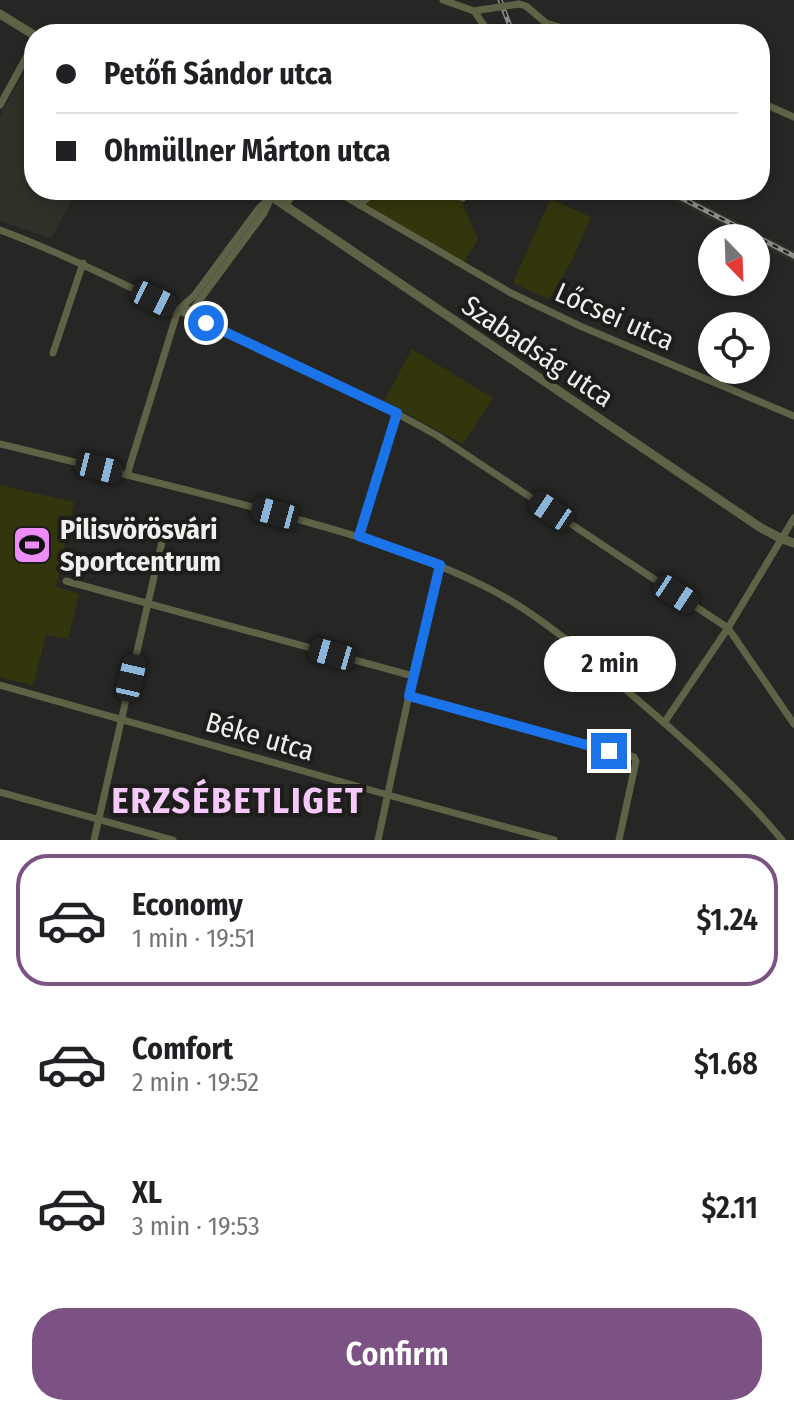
<!DOCTYPE html>
<html lang="en">
<head>
<meta charset="utf-8">
<style>
  :root { --surface:#fff; --page:#f2f2f2; --text:#202124; --muted:#757577; --line:#e0e0e0; --accent:#7c5184 }
  body { margin:0; font-family:"Fira Sans Condensed",sans-serif; background:var(--page); color:var(--text); height:100vh; display:flex; flex-direction:column; font-size:30px; white-space:nowrap }
  * { box-sizing:border-box; margin:0 }
  p { font-size:26px; color:var(--muted) }
  .icon { flex:none; width:44px; height:44px; fill:none; stroke:currentColor; stroke-width:2; stroke-linecap:round; stroke-linejoin:round }
  .map { position:relative; height:840px; overflow:hidden }
  .panel { display:flex; flex-direction:column; background:var(--surface); flex:1 }
  .panel>* { flex:none }
  .hud { position:absolute; left:24px; top:24px; width:746px; height:176px; border-radius:32px; box-shadow:0 4px 12px #0003; display:grid; align-content:center; height:176px; padding:0 32px; background:var(--surface) }
  .needle { width:52px; rotate:157deg }
  .tools { position:absolute; left:698px; top:224px; display:grid; gap:16px }
  .tools a { display:grid; place-items:center; width:72px; height:72px; border-radius:50%; background:var(--surface); box-shadow:0 4px 12px #0003; font-size:40px }
  .end { position:absolute; width:36px; height:36px; margin:-18px; border:10px solid #1a73e8; background:#fff; box-shadow:0 0 0 4px #fff }
  .from { border-radius:50% }
  .bubble { position:absolute; height:56px; border-radius:28px; background:var(--surface); box-shadow:0 4px 12px #0003; font-size:26px; font-weight:600; line-height:56px; text-align:center }
  .car { position:absolute; width:24px; height:48px; margin:-24px -12px; border-radius:10px; box-shadow:0 0 6px 2px #0007; background:linear-gradient(#222 24%,#8ab4d8 0 40%,#222 0 76%,#8ab4d8 0 86%,#222 0) }
  .hud b { display:flex; align-items:center; gap:28px; height:76px; font-size:30px }
  .hud b+b { border-top:2px solid var(--line) }
  .hud i { width:20px; height:20px; background:var(--text) }
  ul { padding:14px 0 0; list-style:none }
  li { display:flex; align-items:center; gap:24px; height:132px; margin:0 16px 12px; padding:0 16px; border:4px solid transparent; border-radius:32px }
  li div { flex:1 }
  li b { display:block; font-size:30px }
  li em { font-style:normal; font-weight:600 }
  li.current { border-color:var(--accent) }
  li>.icon { width:72px; height:72px; stroke-width:1.5 }
  .primary-button { display:flex; gap:16px; margin-top:auto; padding:16px 32px }
  .primary-button a { flex:1; height:92px; border-radius:32px; background:var(--accent); color:#fff; font-size:32px; font-weight:600; line-height:92px; text-align:center }
  .map>svg:first-child { display:block }
  .built { fill:#2f3028 }
  .green { fill:#33360d }
  .lines { fill:none; stroke-linecap:round; stroke-linejoin:round }
  .minor { stroke:#5f6246; stroke-width:7 }
  .tertiary { stroke:#5f6246; stroke-width:9 }
  .rail-casing { stroke:#8d8d8b; stroke-width:5 }
  .rail { stroke:#1d1d1b; stroke-width:2; stroke-dasharray:6; stroke-linecap:butt }
  .minor-bridge { stroke:#5f6246; stroke-width:7 }
  .route { stroke:#1a73e8; stroke-width:10 }
  .labels { text-anchor:middle; stroke-width:8; stroke-linejoin:round; paint-order:stroke }
  .street-label { font-size:28px; fill:#efefed; stroke:#1d1d1b }
  .poi-label { font-size:28px; font-weight:bold; fill:#efefed; stroke:#1d1d1b; text-anchor:start }
  .district-label { font-size:36px; font-weight:bold; letter-spacing:2px; fill:#f5cafa; stroke:#1d1d1b }
</style>
</head>
<body>
<div class="map">
<svg width="794" height="840" viewBox="0 0 794 840">
  <rect width="100%" height="100%" fill="#262624"/>
  <g class="built">
    <path d="M34,54v136h44l-27,48 -51,-17v-105z"/>
    <path d="M654,190h22l118,61v11l-38,-20v-4h-8z"/>
  </g>
  <g class="green">
    <path d="M384,190h50l27,11 17,38 -14,23 -99,-57z"/>
    <path d="M553,200l38,17 -18,41 -24,41 -36,-16 36,-81z"/>
    <path d="M412,349l81,49 -30,46 -79,-43z"/>
    <path d="M0,485l74,17 -18,85 23,7 -11,45 -22,-4 -13,51 -33,-9z"/>
  </g>
  <g class="lines">
    <g class="minor">
      <path d="M443,0l31,11 6,-1"/>
      <path d="M519,4l7,2 20,17 38,11"/>
      <path d="M474,11l16,23"/>
      <path d="M760,102l34,15"/>
      <path d="M0,105l34,-62"/>
      <path d="M334,190l177,103 69,33 214,90"/>
      <path d="M444,190l19,8"/>
      <path d="M359,205l18,-15"/>
      <path d="M285,206l11,-16"/>
      <path d="M0,230c70,26 134,60 201,91 80,37 161,72 237,115l290,192 66,96"/>
      <path d="M180,311l13,-2 71,-96 5,-11"/>
      <path d="M53,353l30,-90"/>
      <path d="M0,444c91,22 181,44 271,68 74,20 148,41 217,76 56,29 103,72 151,113 50,43 101,88 143,139"/>
      <path d="M127,475l51,-165 16,-14 65,-88 12,-11"/>
      <path d="M359,536l38,-123"/>
      <path d="M66,581l347,95"/>
      <path d="M0,685l388,110 166,45"/>
      <path d="M409,696l225,61 2,4 -17,79"/>
      <path d="M664,723l64,-95 66,-110"/>
      <path d="M0,792l173,48"/>
      <path d="M94,840l70,-307"/>
      <path d="M378,840l35,-164 27,-111"/>
    </g>
    <g class="tertiary">
      <path d="M0,14l34,21"/>
      <path d="M262,190l499,338 21,11 12,4"/>
    </g>
    <defs>
      <g id="rail">
        <path d="M500,0l13,34"/>
        <path d="M666,190l128,66"/>
      </g>
    </defs>
    <use href="#rail" class="rail-casing"/>
    <use href="#rail" class="rail"/>
    <path class="minor-bridge" d="M480,10l39,-6"/>
  </g>
  <g class="lines">
    <path class="route" d="M206,323l191,90 -38,123 81,29 -31,131 200,55"/>
  </g>
  <defs>
    <symbol id="stadium-square" viewBox="-11 -11 22 22"><rect x="-9" y="-9" width="18" height="18" rx="4" fill="#ed8cf9" stroke="#1d1d1b"/><path d="M0-5a6.5 5 0 1 0 0 10a6.5 5 0 1 0 0-10ZM-3.5-1.8h7v3.6h-7Z" fill="#111"/></symbol>
  </defs>
  <g fill-rule="evenodd">
    <use href="#stadium-square" x="10" y="523" width="44" height="44"/>
  </g>
  <g class="labels">
    <g class="street-label">
      <text transform="translate(615 316) rotate(24)" y="10">Lőcsei utca</text>
      <text transform="translate(538 351) rotate(34)" y="10">Szabadság utca</text>
      <text transform="translate(260 736) rotate(16)" y="10">Béke utca</text>
    </g>
    <g class="poi-label">
      <text x="60" y="539">Pilisvörösvári<tspan x="60" dy="32">Sportcentrum</tspan></text>
    </g>
    <g class="district-label">
      <text x="238" y="813">ERZSÉBETLIGET</text>
    </g>
  </g>
</svg>
<div class="tools">
<a><svg class="needle" viewBox="-14 -14 28 28"><path d="M0-13l5 13h-10z" fill="#e53935"/><path d="M0 13l5-13h-10z" fill="#757577"/></svg></a>
<a><svg class="icon" aria-label="locate" viewBox="0 0 24 24"><circle cx="12" cy="12" r="6"/><path d="M12 2v4M12 18v4M2 12h4M18 12h4"/></svg></a>
</div>
<i class="end from" style="left:206px;top:323px"></i>
<i class="end" style="left:609px;top:751px"></i>
<div class="bubble" style="left:544px;top:636px;width:132px">2 min</div>
<i class="car" style="left:154px;top:299px;rotate:116deg"></i>
<i class="car" style="left:99px;top:468px;rotate:104deg"></i>
<i class="car" style="left:551px;top:511px;rotate:304deg"></i>
<i class="car" style="left:275px;top:513px;rotate:285deg"></i>
<i class="car" style="left:676px;top:594px;rotate:123deg"></i>
<i class="car" style="left:332px;top:654px;rotate:286deg"></i>
<i class="car" style="left:131px;top:678px;rotate:13deg"></i>
<div class="hud">
<b><i class="from"></i>Petőfi Sándor utca</b>
<b><i></i>Ohmüllner Márton utca</b>
</div>
</div>
<section class="panel">
<ul>
<li class="current"><svg class="icon" aria-label="car" viewBox="0 0 24 24"><path d="M5 17H2v-5l4-1 3-4h7l3 4 3 1v5h-3M9 17h6M6 11h13"/><circle cx="7" cy="17" r="2"/><circle cx="17" cy="17" r="2"/></svg><div><b>Economy</b><p>1 min · 19:51</p></div><em>$1.24</em></li>
<li><svg class="icon" aria-label="car" viewBox="0 0 24 24"><path d="M5 17H2v-5l4-1 3-4h7l3 4 3 1v5h-3M9 17h6M6 11h13"/><circle cx="7" cy="17" r="2"/><circle cx="17" cy="17" r="2"/></svg><div><b>Comfort</b><p>2 min · 19:52</p></div><em>$1.68</em></li>
<li><svg class="icon" aria-label="car" viewBox="0 0 24 24"><path d="M5 17H2v-5l4-1 3-4h7l3 4 3 1v5h-3M9 17h6M6 11h13"/><circle cx="7" cy="17" r="2"/><circle cx="17" cy="17" r="2"/></svg><div><b>XL</b><p>3 min · 19:53</p></div><em>$2.11</em></li>
</ul>
<div class="primary-button"><a>Confirm</a></div>
</section>
</body>
</html>
